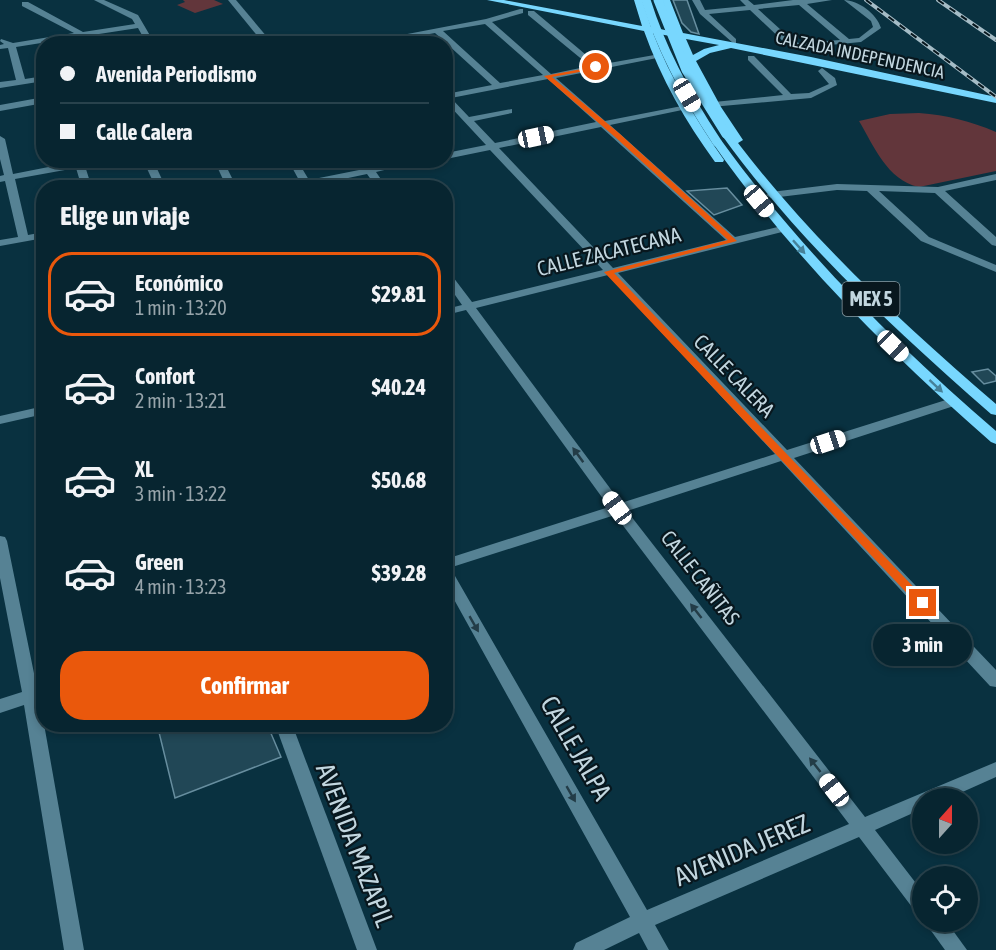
<!DOCTYPE html>
<html lang="es">
<head>
<meta charset="utf-8">
<style>
  :root { --surface:#072530; --page:#102d38; --text:#f1f3f6; --muted:#98a5ab; --line:#28424c; --accent:#ea580c }
  body { margin:0; font-family:"Asap Condensed",sans-serif; background:var(--page); color:var(--text); height:100vh; display:flex; flex-direction:column; font-size:22px; white-space:nowrap }
  * { box-sizing:border-box; margin:0 }
  p { font-size:20px; color:var(--muted) }
  .icon { flex:none; width:33px; height:33px; fill:none; stroke:currentColor; stroke-width:2; stroke-linecap:round; stroke-linejoin:round }
  .map { position:relative; flex:1; overflow:hidden }
  .side { position:absolute; left:36px; top:180px; width:417px; height:552px; display:flex; flex-direction:column; background:var(--surface); border-radius:24px; box-shadow:0 3px 9px #0003,0 0 0 2px var(--line) }
  .side>* { flex:none }
  .banner { position:absolute; left:36px; top:36px; width:417px; height:132px; border-radius:24px; box-shadow:0 3px 9px #0003,0 0 0 2px var(--line); display:grid; align-content:center; height:132px; padding:0 24px; background:var(--surface) }
  .needle { width:39px; rotate:21deg }
  .buttons { position:absolute; left:912px; top:788px; display:grid; gap:12px }
  .buttons a { display:grid; place-items:center; width:66px; height:66px; border-radius:50%; background:var(--surface); box-shadow:0 3px 9px #0003,0 0 0 2px var(--line); font-size:30px }
  .end { position:absolute; width:27px; height:27px; margin:-14px; border:8px solid #ea580c; background:#fff; box-shadow:0 0 0 3px #fff }
  .from { border-radius:50% }
  .bubble { position:absolute; height:42px; border-radius:21px; background:var(--surface); box-shadow:0 3px 9px #0003,0 0 0 2px var(--line); font-size:20px; font-weight:700; line-height:42px; text-align:center }
  .car { position:absolute; width:18px; height:36px; margin:-18px -9px; border-radius:8px; box-shadow:0 0 4px 2px #0007; background:linear-gradient(#fff 24%,#345 0 40%,#fff 0 76%,#345 0 86%,#fff 0) }
  .banner b { display:flex; align-items:center; gap:21px; height:57px; font-size:22px }
  .banner b+b { border-top:2px solid var(--line) }
  .banner i { width:15px; height:15px; background:var(--text) }
  ul { padding:0; list-style:none }
  li { display:flex; align-items:center; gap:18px; height:84px; margin:0 12px 9px; padding:0 12px; border:3px solid transparent; border-radius:24px }
  li div { flex:1 }
  li b { display:block; font-size:22px }
  li em { font-style:normal; font-weight:700 }
  li.selected { border-color:var(--accent) }
  li>.icon { width:54px; height:54px; stroke-width:1.5 }
  h2 { padding:0 24px; font-size:27px; line-height:72px }
  .button { display:flex; gap:12px; margin-top:auto; padding:12px 24px }
  .button a { flex:1; height:69px; border-radius:24px; background:var(--accent); color:#fff; font-size:24px; font-weight:700; line-height:69px; text-align:center }
  .map>svg:first-child { display:block }
  .green { fill:#62363b }
  .building { fill:#214756; stroke:#678e9f; stroke-width:1.5 }
  .lines { fill:none; stroke-linecap:round; stroke-linejoin:round }
  .minor { fill:#568294; fill-rule:evenodd }
  .major { fill:#78d7fe; fill-rule:evenodd }
  .rail-casing { stroke:#a5bcc6; stroke-width:4 }
  .rail { stroke:#08171e; stroke-width:2; stroke-dasharray:7; stroke-linecap:butt }
  .major-bridge { stroke:#78d7fe; stroke-width:9 }
  .oneway { fill:#468199 }
  .oneway2 { fill:#233c47 }
  .route { fill:#ea580c }
  .labels { text-anchor:middle; stroke-width:4.5; stroke-linejoin:round; paint-order:stroke }
  .far-street-label { font-size:18px; fill:#c2d6df; stroke:#08171e }
  .shield { fill:#08171e; stroke:#8a9da5; stroke-width:1.5 }
  .shield-label { font-size:20px; font-weight:bold; fill:#c2d6df }
  .street-label { font-size:21px; fill:#c2d6df; stroke:#08171e }
  .near-street-label { font-size:26px; fill:#c2d6df; stroke:#08171e }
</style>
</head>
<body>
<div class="map">
<svg width="996" height="950" viewBox="0 0 996 950">
  <rect width="100%" height="100%" fill="#093140"/>
  <g class="green">
    <path d="M183,0h31l9,4 -28,9 -18,-8 8,-3z"/>
    <path d="M919,113c28,2 51,8 77,19v39l-77,16c-32,-7 -45,-41 -60,-66l31,-7z"/>
  </g>
  <g class="building">
    <path d="M673,0h14l12,34 -8,-2 -9,-9z"/>
    <path d="M727,188l15,17 -28,10 -27,-24z"/>
    <path d="M988,369l8,7v5l-12,3 -12,-12z"/>
    <path d="M157,724h110l14,33 -106,41z"/>
  </g>
  <g class="lines">
    <g class="minor">
      <path d="M94,0h10l34,15 17,29h-8l-9,-16 -52,8 2,8h-8l-1,-7 -63,10 9,32 19,-3v5l-44,7v-6l16,-2 -8,-32 -8,1v-4l4,-1 -4,-3 1,-2 12,4 61,-10 -52,-27v-4h6l55,30 52,-8 -3,-5z"/>
      <path d="M228,0h8l37,44h-9z"/>
      <path d="M692,0h8l5,10 41,-4 -6,-6h8l6,5 39,-5h39l-25,4 42,35 10,-1 14,-11 -2,-6 -27,-21c14,0 33,14 37,28l-20,14 -63,6 -12,-4 -36,-34 -41,4 27,25v4h-3l-33,-29zM799,5l41,35 -41,3 -7,-3 -34,-31z"/>
      <path d="M520,9h3v4l-31,9 59,52 39,-8 -62,-51v-4h6l64,54 62,-11v4h-3l-101,20 49,43 82,-16v4l-77,16 125,112 47,-11 5,3 -1,2 -168,42 169,177 162,-51h8l2,3 -2,3 -163,53 202,212v17l-6,-1 -209,-225 -154,50 238,306 131,-55v15l-47,21h-27v11l-47,21 47,61v23l-7,-3 -56,-74 -204,88 14,25h-21l-9,-17 -35,17h-31l3,-7 54,-26 -184,-332v-26l163,-52 -143,-197 -20,5v-6l16,-4 -16,-23v-10l4,1 22,29 131,-32 -113,-120 -44,9v-6l40,-8 -40,-43v-8l46,-9 -57,-52 -60,11h-20l131,-25zM485,24l58,51 -43,8 -57,-52zM548,79l48,43 -101,21 -21,-22 38,-8v-4l-43,8 -18,-19zM601,127l125,113 -113,28 -114,-120zM608,275l167,179 -154,49 -145,-195zM615,515l234,309 -202,86 -196,-341 -2,-1z"/>
      <path d="M748,56h6l37,38 18,-1 20,-9 -11,-13 4,-3 13,10 2,7 -26,13 -100,9 -1,-2 4,-3 69,-7 -35,-35z"/>
      <path d="M44,97v6l-44,8v-6z"/>
      <path d="M0,136l5,3 8,35 61,-12 -1,-2h33l-21,6 7,22h-10l-6,-20 -61,11 13,56 16,-3v6l-44,8v-6l18,-3 -13,-56 -5,1v-6l4,-1 -4,-16z"/>
      <path d="M143,160h10l13,28h-10z"/>
      <path d="M214,160h9l14,28h-10z"/>
      <path d="M288,160h9l12,20 55,-11 -6,-9h9l5,7 33,-7h21l-50,12 11,16h-10l-10,-14 -66,14h-22l21,-6z"/>
      <path d="M996,174v6l-51,11 51,46v9l-4,-1 -57,-52 -56,-2 50,46 67,28v7l-75,-31 -54,-50 -30,-1 -66,8 -5,-3 5,-3 66,-8 101,3z"/>
      <path d="M44,406v8l-44,10v-8z"/>
      <path d="M0,536l5,1 2,4 30,147 7,-2v13l-4,1 4,24 40,226h-20l-40,-245 -24,8v-14l22,-7 -22,-114z"/>
      <path d="M275,724h17l85,226h-20z"/>
      <path d="M924,921h22l21,29h-22z"/>
    </g>
    <g class="major">
      <path d="M487,0h17l138,26 -8,-26h8l9,27 23,5 -12,-32h8l13,33 128,24 185,40v6l-265,-55 -21,5 -14,8 25,46 22,33 -5,3c75,98 165,181 258,261v11l-5,-1c-98,-86 -194,-174 -270,-280l6,-3 -43,-70 -8,-24 -23,-4c18,46 43,87 71,127l-1,2h-8c-29,-40 -54,-83 -71,-131zM686,39l33,6 -15,4 -11,6z"/>
      <path d="M717,139l4,1c79,109 173,203 275,291v13l-5,-2c-104,-91 -200,-187 -279,-300z"/>
    </g>
    <defs>
      <g id="rail">
        <path d="M866,0l130,97"/>
        <path d="M938,0l58,40"/>
      </g>
    </defs>
    <use href="#rail" class="rail-casing"/>
    <use href="#rail" class="rail"/>
    <g class="major-bridge">
      <path d="M646,0c16,52 41,97 71,142"/>
      <path d="M658,0l28,70 40,64"/>
    </g>
  </g>
  <defs><path id="oneway-solid" d="M-6-.8H1V-3.2L6.5 0L1 3.2V.8H-6Z" transform="scale(1.5)"/></defs>
  <g class="oneway">
    <use href="#oneway-solid" transform="translate(799 247) rotate(48)"/>
    <use href="#oneway-solid" transform="translate(936 386) rotate(43)"/>
  </g>
  <g class="oneway2">
    <use href="#oneway-solid" transform="translate(578 455) rotate(-126)"/>
    <use href="#oneway-solid" transform="translate(696 611) rotate(-128)"/>
    <use href="#oneway-solid" transform="translate(474 624) rotate(60)"/>
    <use href="#oneway-solid" transform="translate(815 765) rotate(-128)"/>
    <use href="#oneway-solid" transform="translate(571 794) rotate(60)"/>
  </g>
  <path class="route" d="M598,66l-2,3 -44,8 68,57 117,107 -123,32 313,328v5h-8l-315,-334 124,-32 -113,-103 -71,-61z"/>
  <g class="labels">
    <g class="far-street-label">
      <text transform="translate(860 55) rotate(12)" y="6">CALZADA INDEPENDENCIA</text>
    </g>
    <rect class="shield" x="842.5" y="282" width="57" height="34" rx="4.5"/>
    <g class="shield-label">
      <text x="871" y="306">MEX 5</text>
    </g>
    <g class="street-label">
      <text transform="translate(609 252) rotate(-14)" y="7">CALLE ZACATECANA</text>
      <text transform="translate(734 376) rotate(46)" y="7">CALLE CALERA</text>
      <text transform="translate(700 578) rotate(52)" y="7">CALLE CAÑITAS</text>
    </g>
    <g class="near-street-label">
      <text transform="translate(576 748) rotate(60)" y="9">CALLE JALPA</text>
      <text transform="translate(355 845) rotate(69)" y="9">AVENIDA MAZAPIL</text>
      <text transform="translate(742 850) rotate(-23)" y="9">AVENIDA JEREZ</text>
    </g>
  </g>
</svg>
<div class="buttons">
<a><svg class="needle" viewBox="-14 -14 28 28"><path d="M0-13l5 13h-10z" fill="#e53935"/><path d="M0 13l5-13h-10z" fill="#98a5ab"/></svg></a>
<a><svg class="icon" aria-label="locate" viewBox="0 0 24 24"><circle cx="12" cy="12" r="6"/><path d="M12 2v4M12 18v4M2 12h4M18 12h4"/></svg></a>
</div>
<i class="end from" style="left:596px;top:67px"></i>
<i class="end" style="left:923px;top:603px"></i>
<div class="bubble" style="left:873px;top:624px;width:99px">3 min</div>
<i class="car" style="left:687px;top:95px;rotate:149deg"></i>
<i class="car" style="left:536px;top:137px;rotate:78deg"></i>
<i class="car" style="left:759px;top:201px;rotate:140deg"></i>
<i class="car" style="left:893px;top:346px;rotate:134deg"></i>
<i class="car" style="left:828px;top:442px;rotate:72deg"></i>
<i class="car" style="left:617px;top:508px;rotate:324deg"></i>
<i class="car" style="left:834px;top:790px;rotate:322deg"></i>
<div class="banner">
<b><i class="from"></i>Avenida Periodismo</b>
<b><i></i>Calle Calera</b>
</div>
<section class="side">
<h2>Elige un viaje</h2>
<ul>
<li class="selected"><svg class="icon" aria-label="car" viewBox="0 0 24 24"><path d="M5 17H2v-5l4-1 3-4h7l3 4 3 1v5h-3M9 17h6M6 11h13"/><circle cx="7" cy="17" r="2"/><circle cx="17" cy="17" r="2"/></svg><div><b>Económico</b><p>1 min · 13:20</p></div><em>$29.81</em></li>
<li><svg class="icon" aria-label="car" viewBox="0 0 24 24"><path d="M5 17H2v-5l4-1 3-4h7l3 4 3 1v5h-3M9 17h6M6 11h13"/><circle cx="7" cy="17" r="2"/><circle cx="17" cy="17" r="2"/></svg><div><b>Confort</b><p>2 min · 13:21</p></div><em>$40.24</em></li>
<li><svg class="icon" aria-label="car" viewBox="0 0 24 24"><path d="M5 17H2v-5l4-1 3-4h7l3 4 3 1v5h-3M9 17h6M6 11h13"/><circle cx="7" cy="17" r="2"/><circle cx="17" cy="17" r="2"/></svg><div><b>XL</b><p>3 min · 13:22</p></div><em>$50.68</em></li>
<li><svg class="icon" aria-label="car" viewBox="0 0 24 24"><path d="M5 17H2v-5l4-1 3-4h7l3 4 3 1v5h-3M9 17h6M6 11h13"/><circle cx="7" cy="17" r="2"/><circle cx="17" cy="17" r="2"/></svg><div><b>Green</b><p>4 min · 13:23</p></div><em>$39.28</em></li>
</ul>
<div class="button"><a>Confirmar</a></div>
</section>
</div>
</body>
</html>
